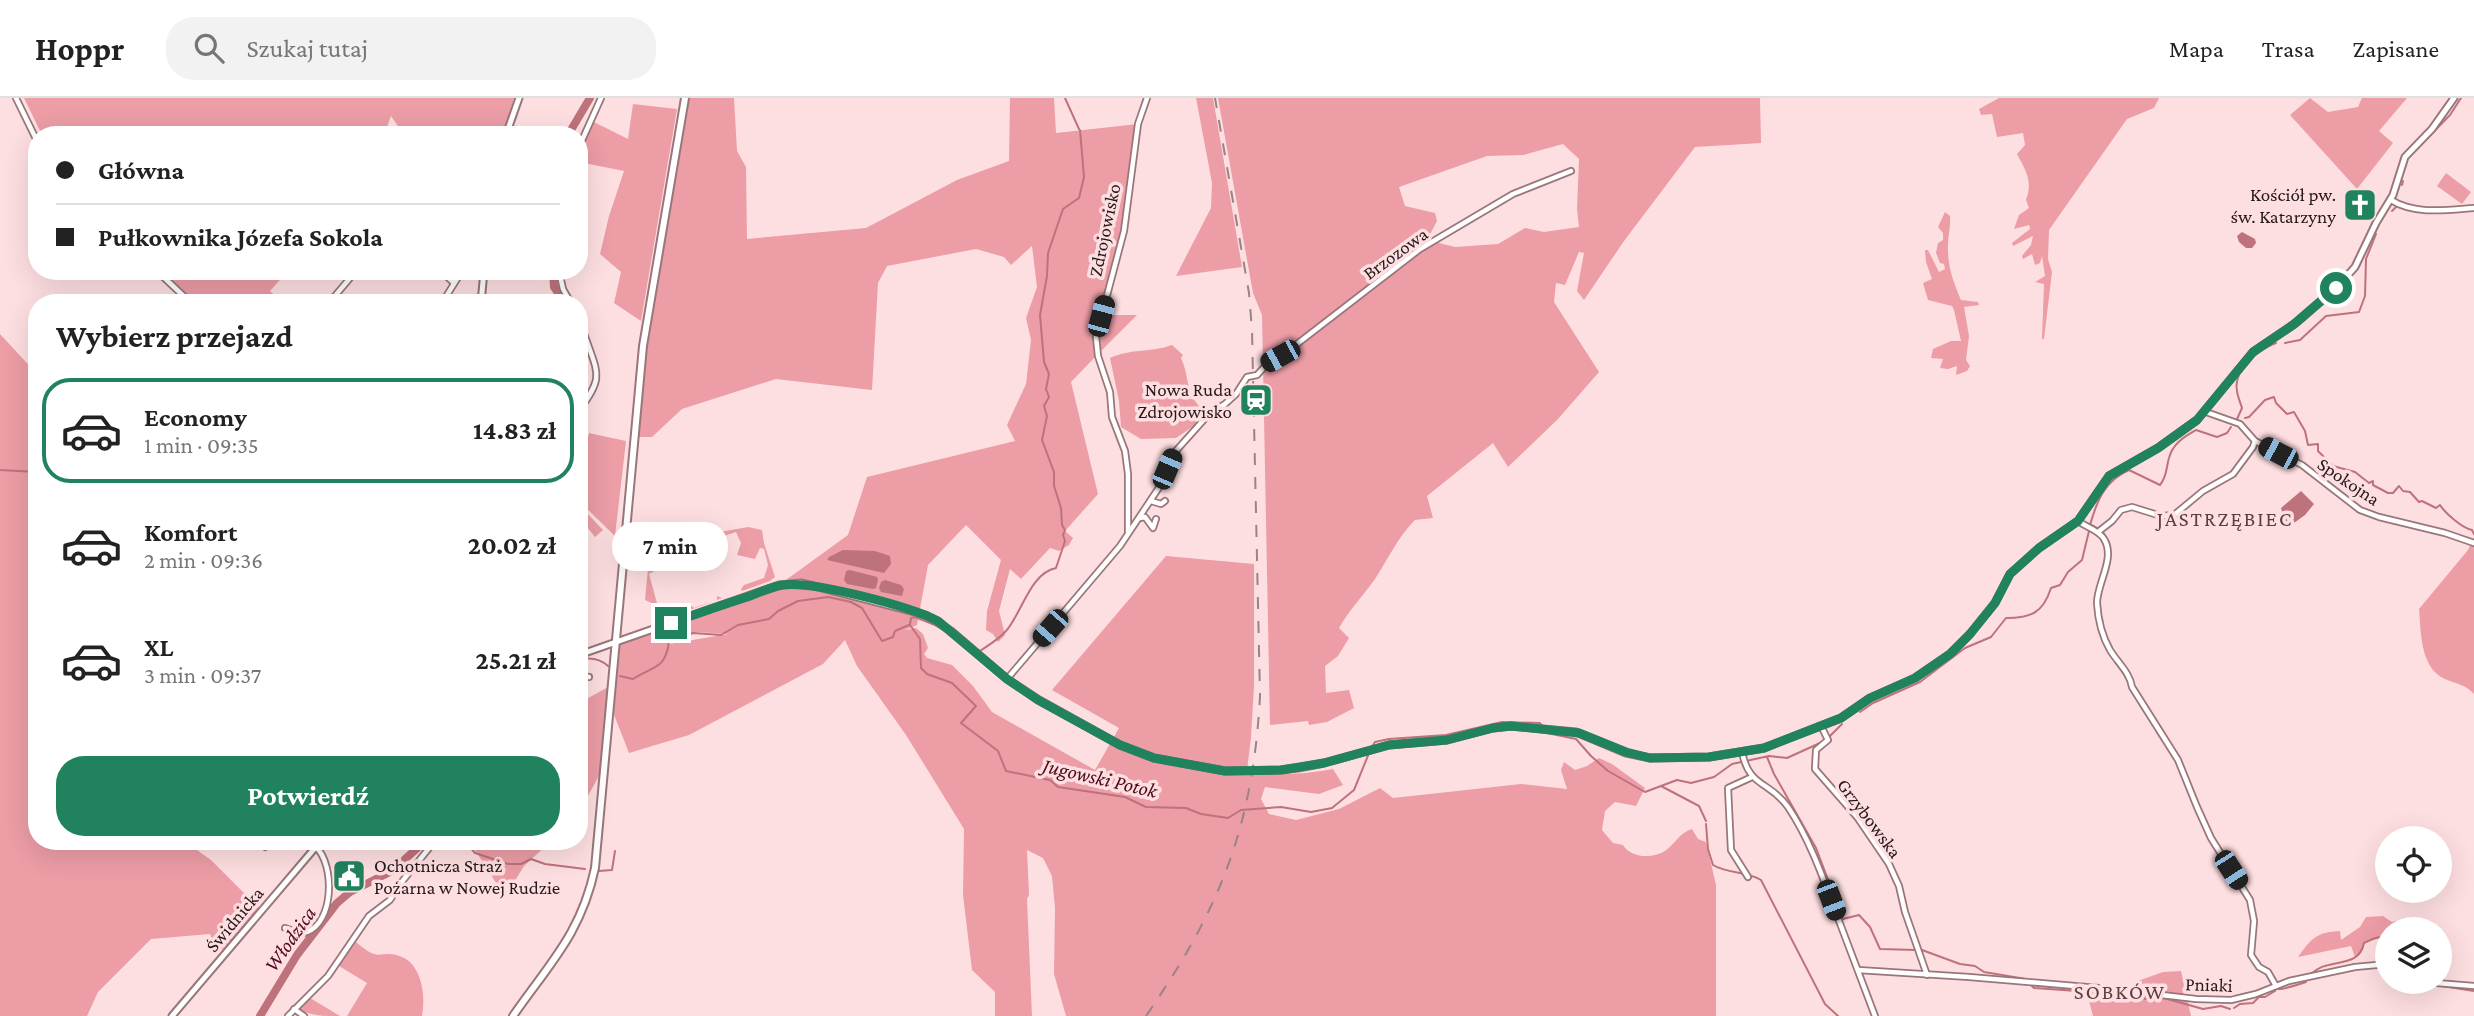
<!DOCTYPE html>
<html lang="pl">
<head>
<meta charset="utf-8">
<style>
  :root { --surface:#fff; --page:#f2f2f2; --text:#222; --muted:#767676; --line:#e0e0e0; --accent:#20835d }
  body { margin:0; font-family:"Crimson Pro",serif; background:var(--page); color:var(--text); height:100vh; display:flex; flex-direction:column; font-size:26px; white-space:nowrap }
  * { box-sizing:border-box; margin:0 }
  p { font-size:23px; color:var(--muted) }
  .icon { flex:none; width:38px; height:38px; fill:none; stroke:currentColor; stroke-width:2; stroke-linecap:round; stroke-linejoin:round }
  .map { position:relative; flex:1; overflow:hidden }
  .side { position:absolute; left:28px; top:196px; width:560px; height:556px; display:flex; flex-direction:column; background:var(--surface); border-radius:28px; box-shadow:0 7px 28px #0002 }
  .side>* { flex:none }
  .banner { position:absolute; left:28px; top:28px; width:560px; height:154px; border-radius:28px; box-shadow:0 7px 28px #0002; display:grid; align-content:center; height:154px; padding:0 28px; background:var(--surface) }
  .tools { position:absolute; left:2375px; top:728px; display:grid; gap:14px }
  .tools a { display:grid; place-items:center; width:77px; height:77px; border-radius:50%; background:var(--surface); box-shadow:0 7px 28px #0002; font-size:35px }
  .end { position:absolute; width:32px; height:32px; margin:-16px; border:9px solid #20835d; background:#fff; box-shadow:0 0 0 4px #fff }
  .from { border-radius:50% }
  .bubble { position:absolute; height:49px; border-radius:24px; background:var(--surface); box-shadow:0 7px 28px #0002; font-size:23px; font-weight:700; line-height:49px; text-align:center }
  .car { position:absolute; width:21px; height:42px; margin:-21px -10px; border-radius:9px; box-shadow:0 0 5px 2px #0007; background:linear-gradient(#222 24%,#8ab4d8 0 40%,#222 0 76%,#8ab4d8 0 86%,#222 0) }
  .banner b { display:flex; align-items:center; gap:24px; height:66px; font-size:26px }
  .banner b+b { border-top:2px solid var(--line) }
  .banner i { width:18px; height:18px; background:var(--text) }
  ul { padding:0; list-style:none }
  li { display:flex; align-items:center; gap:21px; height:105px; margin:0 14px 10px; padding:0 14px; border:4px solid transparent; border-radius:28px }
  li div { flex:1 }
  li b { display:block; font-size:26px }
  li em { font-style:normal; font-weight:700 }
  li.on { border-color:var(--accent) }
  li>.icon { width:63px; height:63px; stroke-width:1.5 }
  h2 { padding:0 28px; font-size:32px; line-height:84px }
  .action { display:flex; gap:14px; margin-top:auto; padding:14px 28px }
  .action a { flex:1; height:80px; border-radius:28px; background:var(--accent); color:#fff; font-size:28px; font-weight:700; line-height:80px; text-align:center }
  header { display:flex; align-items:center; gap:42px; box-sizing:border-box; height:98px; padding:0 35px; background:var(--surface); border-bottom:2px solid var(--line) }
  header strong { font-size:33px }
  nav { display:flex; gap:38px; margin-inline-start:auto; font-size:24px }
  .search { width:490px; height:63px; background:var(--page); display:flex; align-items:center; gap:18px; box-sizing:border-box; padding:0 24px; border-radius:28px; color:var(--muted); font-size:26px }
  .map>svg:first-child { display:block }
  .green { fill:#ec9da6; fill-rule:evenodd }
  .water { fill:#be727b }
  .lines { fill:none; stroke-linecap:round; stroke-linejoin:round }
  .stream { stroke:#be727b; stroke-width:2 }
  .river { stroke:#be727b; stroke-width:8 }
  .minor-casing { stroke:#997679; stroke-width:8 }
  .tertiary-casing { stroke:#997679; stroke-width:9 }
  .secondary-casing { stroke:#997679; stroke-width:10 }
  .minor { stroke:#fff; stroke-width:4.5 }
  .tertiary { stroke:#fff; stroke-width:5 }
  .secondary { stroke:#fff; stroke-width:6 }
  .rail { stroke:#9a8385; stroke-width:2; stroke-dasharray:12 12; stroke-linecap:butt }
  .route { stroke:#20835d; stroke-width:9 }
  .labels { text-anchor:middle; stroke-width:7; stroke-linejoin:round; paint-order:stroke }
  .poi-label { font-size:19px; fill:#27191b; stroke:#fedfe1; text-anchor:end }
  .street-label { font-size:19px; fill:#27191b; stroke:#fedfe1 }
  .neighbourhood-label { font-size:21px; letter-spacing:2px; fill:#5c3d40; stroke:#fedfe1 }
  .water-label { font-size:21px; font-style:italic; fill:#50091c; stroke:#fedfe1 }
</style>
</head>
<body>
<header>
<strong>Hoppr</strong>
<div class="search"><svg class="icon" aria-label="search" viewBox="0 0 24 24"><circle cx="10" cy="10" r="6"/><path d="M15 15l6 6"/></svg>Szukaj tutaj</div>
<nav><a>Mapa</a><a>Trasa</a><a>Zapisane</a></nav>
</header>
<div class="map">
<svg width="2474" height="918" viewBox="0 0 2474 918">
  <rect width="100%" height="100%" fill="#fedfe1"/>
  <g class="green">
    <path d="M24,0h490l-11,37h-99l-13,-19 -7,19h-342z"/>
    <path d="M685,0h49l3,53 9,16 1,72 119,-11 91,-48 52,-19 1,-63h44l2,35 82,-9 -14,107 -31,103 3,22 -25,26 27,112 -33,37 8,7 -4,7 -10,6 -9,-3 -29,31 -11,-10 -11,42 6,24 -7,7 -5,-8 -7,-4 1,-19 14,-51 -35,-35 -38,40 -11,60 -12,5 11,-2 7,6 5,14 -4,6 3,4 25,7 21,21 19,26 103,58 24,-42 -67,-38 114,-134 88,8v122l-3,51 -4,34h-9c33,5 62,4 95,-2l10,16 -24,9 -54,-7 -4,12 8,15 27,6 43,-11 41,-21 13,10 128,-14 46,5 -6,-19 3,-8 11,8 12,-4 12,-8 13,6 33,24 -9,18 -21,-4 -10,9 -3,19 11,13 10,2c8,13 29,14 42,6 10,-7 14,-18 27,-22l6,10 8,3 10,43v131h-650l-12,-42 1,-66 -3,-32 -9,-18 -16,-8 2,45 -2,4 5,117h-37v-24l-23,-22 -9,-75 1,-66 -58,-94 -49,-69 -12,-26 -22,24 -134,71 -60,18 -18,-46 -6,58 -26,47v-109l33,-18 4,-43 163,-57 69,-50 19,-58 148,-36 -8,-16 19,-41 5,-44 -5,-22 11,-31 -5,-41 -21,19 -7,-8 -28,-8 -89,17 -9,17 -6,107 -96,-11 -94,30 -30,28h-17l8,-91 17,-79zM698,534l30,2 -59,10v-2z"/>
    <path d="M1196,0h17l29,169 -66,9 35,-68 1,-25z"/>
    <path d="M1218,0h542l1,45 -66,4 -71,94 -40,59 -7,-9 7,-38 -5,-1 -14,33 -9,-2 -2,19 45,70 -41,47 -50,48 -15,-24 -66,53 6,22 -18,2c-17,17 -27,39 -40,59 -12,17 -26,31 -36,49l10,10 -11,18 -13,10 1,27 23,-3 5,18 -27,14 -18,3 -1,-4 -38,4 -8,-410 -9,-22zM1563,46l16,15 -2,50 2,18 -35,5 -19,-4 -27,16 -43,3 -28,-7 10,-19 -2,-8 -30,-7 -6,-19 88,-31 36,-1z"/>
    <path d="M1999,0h160l-5,10 -27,11 -78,111 -1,29 4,13 -8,67h-2l2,-55 -9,-2 10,-6 -3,-20 -2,7 -5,2 -3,-11 -9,5 -1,-3 9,-11 2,-9 -20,10 -1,-3 18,-14 -1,-4 -15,4 5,-14 10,-7 -3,-8c7,-19 0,-29 -9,-46l8,-9 -2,-12 -26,4 -5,-23 -11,1 -2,-6z"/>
    <path d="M2310,0l18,14 30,-5 4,-9h45l-28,33 14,12 -36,46 -67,-74z"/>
    <path d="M633,6l44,5 -36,212 -27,-18 7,-31 -21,-18 9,-38 15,-45 -45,-9v-16l11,-26 38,19z"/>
    <path d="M2446,75l25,19 -9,12 -25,-18z"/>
    <path d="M1945,114l5,4c1,12 -3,23 -2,34 0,18 6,34 13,50l17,2 1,3 -15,2 5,29 -3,24 4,6 -3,5 -11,4 1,-9 -9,3 -8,-1 3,-9 -12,-1 2,-9 18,-8h10l-7,-31 -2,-4 -24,-6 -5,-17 9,-4 -6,-17 -1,-12h3l11,22 6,-3 -1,-5 -4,-1 -4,-10 2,-10 5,-3v-7l-5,-6z"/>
    <path d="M157,173h131l-18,20 13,12h-91z"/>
    <path d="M1103,217h34l-38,38 -1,-12z"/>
    <path d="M0,236l37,40v468h169l-9,8 14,10 51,51 -44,42 -8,-19 -59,5 -53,53 -11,24h-87z"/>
    <path d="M1172,247l11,10 -2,3c9,20 4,35 21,51l-7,16 -19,13 -35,1 -20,-12 -2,-26 -9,-43c22,-10 40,-5 62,-13z"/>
    <path d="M589,335l37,8 -11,95 -34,-33 -2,-30z"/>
    <path d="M584,412l19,20 -8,7 -16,-20v-3z"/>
    <path d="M748,429l14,3 2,13 11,34 -5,4 -28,10 -1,-2 3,-4 20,-7 4,-13 -4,-16 -4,-1 -5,11 -18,-4 4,-12 -5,-11 -81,27 2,11 -8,4 8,29 11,6 20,-6 6,5 23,-8v-4l5,2c-37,14 -40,19 -77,2l4,-42 43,-21z"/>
    <path d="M2474,439v157c-8,-9 -17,-10 -29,-15 -25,-11 -24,-47 -26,-70l49,-59z"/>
    <path d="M470,744h80l-26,24 -19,31z"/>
    <path d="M2383,818l9,6 13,-3 15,10h-33v10l-7,-2 -16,6 -1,7 -8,7 -4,-11 -53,11c13,-18 18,-25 42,-26l1,9 19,-13 6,-10z"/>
    <path d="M356,844c26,23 23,6 46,15 20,8 24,40 20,59h-75l20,-33 -28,-17z"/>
    <path d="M2181,873l10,45h-98l-7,-27 49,4v-11l28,-10z"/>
    <path d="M310,900l30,18c-15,0 -30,0 -42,-7z"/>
  </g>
  <g class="water">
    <path d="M2242,134l13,7 1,4 -4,5h-6l-7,-6 -2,-6z"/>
    <path d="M2301,393l13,13 -9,11 -18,13 -6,-20z"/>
    <path d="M843,452l32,1 15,5 1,8 -7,9 -57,-13 2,-3z"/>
    <path d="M850,472l27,7 1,3 -2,8 -3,1 -26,-5 -3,-4 2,-9z"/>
    <path d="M885,482l16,5 3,4 -2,7 -21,-4 -2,-4 2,-6z"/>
  </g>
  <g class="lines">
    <g class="stream">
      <path d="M1065,0l14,31"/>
      <path d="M2413,55l37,-38 11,-17"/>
      <path d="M2402,87l1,-4"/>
      <path d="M2392,113l4,-4"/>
      <path d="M2285,245l15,-3 26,-24 33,-4 6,-16 1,-37 10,-25"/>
      <path d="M2245,320l4,-1 16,-17 9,-3 2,6 11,11 7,-2 11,19 3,14 10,-1v7l15,15 22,6 14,11 4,-2v4l15,8h5l6,-7 4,5 7,1 9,10 3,-1 14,7 4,-3c5,8 22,23 32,25l2,4"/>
      <path d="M2237,321l5,-11c-3,-9 -7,-18 -5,-27 3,-17 25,-33 39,-38"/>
      <path d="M0,372l37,2"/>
      <path d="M2090,427c7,-24 14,-44 39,-55l31,15c7,-8 6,-17 9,-27 4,-15 15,-21 27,-28l21,7 10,-4 4,-6"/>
      <path d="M910,526l1,-6 4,-1 25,10"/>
      <path d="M910,527l10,14 1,29 6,6 25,9 24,23 -15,17 37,28 8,20 44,9 8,7 67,10 21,10 40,1 15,6 27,4 13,-8 40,-3 30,5 21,-4 22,-18 15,-37"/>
      <path d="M945,532l29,25"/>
      <path d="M980,553c9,-6 19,-12 26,-20 16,-18 24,-58 50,-63l9,-27 -2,-6 2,-5 -3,-5 -1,-17 -7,-22v-14l-12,-32 5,-24 -3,-10 5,-9 -3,-8 3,-15 -5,-12 -4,-47 7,-39 1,-23 15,-44 16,-11 5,-21 -4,-47"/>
      <path d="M579,562c11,-3 21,-1 29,6"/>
      <path d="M620,578l13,3c21,-14 32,-9 36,-37l24,-9 28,2 17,-10 31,-6 9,-8 20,-10 30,-4 23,5 11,6 20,33 11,-4 2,-6 14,-6"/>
      <path d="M1860,614l13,-9 47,-21 45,-34 26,-11 15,-19c25,0 37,-5 45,-30l9,-3 8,-13 14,-12 7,-29"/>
      <path d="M1547,635l29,6 15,17 17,15 37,21 32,-12 14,3 23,-6 18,-13 37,-8 18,2 33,-15"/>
      <path d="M1830,638l12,-12"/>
      <path d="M1371,650l4,-6 14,-3 57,-4 56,-13 38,1 4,5"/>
      <path d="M1767,659l7,17 42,74 27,71 16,-4 11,12 10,22 36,1"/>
      <path d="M1661,688l38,20 7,15"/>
      <path d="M1706,726l2,25 5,16c15,9 34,6 48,15l64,124 13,12"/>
      <path d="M466,744l9,11 33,11h13l10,-5 14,5 40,5"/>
      <path d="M599,773l13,-1 3,-19"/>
      <path d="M1922,852l38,14 15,2 9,6 42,7"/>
      <path d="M2309,877c5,-3 10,-8 16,-9 15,-5 35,-2 39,-23 7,-3 15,-8 23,-5"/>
      <path d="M2031,887l3,3 101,7 11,4 18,-1 39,11 18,-3 9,3"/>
      <path d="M2442,888l32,5"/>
      <path d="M2279,891c6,0 21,-5 27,-7"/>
      <path d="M2234,910l6,-4 13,-1 6,-6h6l10,-6"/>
    </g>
    <g class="river">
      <path d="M568,37l22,-37"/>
      <path d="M553,173l1,16 11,16"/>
      <path d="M260,918l37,-61 40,-52 13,-11 42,-21 32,-29"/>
    </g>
    <defs>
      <g id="minor">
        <path d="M16,0l21,43"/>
        <path d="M579,49l22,-49"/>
        <path d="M2391,102c24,15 56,10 83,8"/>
        <path d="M157,173l34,32"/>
        <path d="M441,173l13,12"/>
        <path d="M559,173l4,18 8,14"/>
        <path d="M329,205l27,-32"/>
        <path d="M442,205l20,-32"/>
        <path d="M579,219c3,7 4,15 7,22 13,37 17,38 -7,72"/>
        <path d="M2255,343l47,24 58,45 19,7 66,16 29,10"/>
        <path d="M1151,403l10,3 4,-3"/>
        <path d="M1140,420l5,-1 8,11 3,-9"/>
        <path d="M2078,423c8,6 21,9 26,18 12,19 -7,44 -7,64 1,16 5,33 13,47 8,13 20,23 22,37l46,73 19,47 14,31 39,62 4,21 -3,34 8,12 9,5 8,14"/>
        <path d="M1128,434v-58l-3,-23 -13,-34 -2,-25 -12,-36 -2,-19 28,-106 14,-107 9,-26"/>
        <path d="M2098,434l14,-11 9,-11 11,-3 29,9 13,-1 29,-24 30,-17 20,-27 2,-6 -15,-17 -34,-12"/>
        <path d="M579,577l10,2"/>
        <path d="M1007,581l113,-133 40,-60 14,-33 35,-39 16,-10 11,-10 11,-17 10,-2 10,-11 30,-20 123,-95 93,-55 58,-23"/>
        <path d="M1821,628l7,14 -12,10 -1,19 42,48 32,47 10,22 6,26 22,63"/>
        <path d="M1742,654c7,36 28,29 46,55 20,30 33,65 45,98 14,37 28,74 42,111"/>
        <path d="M265,749l4,-5"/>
        <path d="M1748,779l-17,-27 -3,-62 24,-11"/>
        <path d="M285,830c7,2 15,7 22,4 27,-10 28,-67 9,-85"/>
        <path d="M1858,872l111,7 141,12 86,10 35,1 25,-6 33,-13 66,-14 32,-3"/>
        <path d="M2424,884l50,4"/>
        <path d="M294,911l10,7"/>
        <path d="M288,918l40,-40 41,-60 21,-16 10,-16 34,-42"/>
      </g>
      <g id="tertiary">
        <path d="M506,37l13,-37"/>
        <path d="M481,205l3,-32"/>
        <path d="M579,557l200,-70 22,-2 13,3 112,29 25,16 56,48 32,21 81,45 34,13 71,13 56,-1 17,-2 26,-5 65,-18 58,-5 46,-12 18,-2 65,6 50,21 24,5 59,-1 55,-9 77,-30 29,-20 45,-20 35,-24 20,-20 25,-31 15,-29 29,-26 39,-27 31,-45 49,-28 39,-28 56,-68 44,-30 39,-34 19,-21 21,-44 17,-28 12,-38 27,-28 22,-31"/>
        <path d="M172,918l148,-174"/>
      </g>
      <path id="secondary" d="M513,918c36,-52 68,-82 82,-148l48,-522 42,-248"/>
    </defs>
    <use href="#minor" class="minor-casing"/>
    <use href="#tertiary" class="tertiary-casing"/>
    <use href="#secondary" class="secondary-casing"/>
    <use href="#minor" class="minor"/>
    <use href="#tertiary" class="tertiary"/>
    <use href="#secondary" class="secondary"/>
    <path class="rail" d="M1146,918c74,-107 107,-189 114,-320l-8,-366 -3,-37 -34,-195"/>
  </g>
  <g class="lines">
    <path class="route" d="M671,525c25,-9 51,-18 76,-26 11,-4 24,-10 36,-12 31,-4 126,21 155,36l69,58 31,21 82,45 34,13 71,13 56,-1 43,-7 65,-18 58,-5 46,-12 18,-2 68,7 47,19 24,6 59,-1 55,-9 77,-30 29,-20 45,-20 35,-24 20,-20 25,-31 15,-29 29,-26 39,-27 31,-45 49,-28 39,-28 56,-68 40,-27 43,-37"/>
  </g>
  <defs>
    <symbol id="church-square" viewBox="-11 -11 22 22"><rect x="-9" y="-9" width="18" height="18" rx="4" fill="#20835d" stroke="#fedfe1"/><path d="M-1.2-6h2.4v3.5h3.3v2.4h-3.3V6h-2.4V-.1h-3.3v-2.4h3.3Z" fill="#fff"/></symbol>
    <symbol id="station-square" viewBox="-11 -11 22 22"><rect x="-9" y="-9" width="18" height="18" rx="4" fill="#20835d" stroke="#fedfe1"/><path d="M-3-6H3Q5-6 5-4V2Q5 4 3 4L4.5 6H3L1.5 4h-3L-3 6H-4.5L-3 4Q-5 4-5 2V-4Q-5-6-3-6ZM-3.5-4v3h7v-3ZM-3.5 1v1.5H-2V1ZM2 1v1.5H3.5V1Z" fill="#fff"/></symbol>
    <symbol id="civic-square" viewBox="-11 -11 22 22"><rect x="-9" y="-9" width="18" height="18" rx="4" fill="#20835d" stroke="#fedfe1"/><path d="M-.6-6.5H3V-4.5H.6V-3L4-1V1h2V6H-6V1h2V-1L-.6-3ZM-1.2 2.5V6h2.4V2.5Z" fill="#fff"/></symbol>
  </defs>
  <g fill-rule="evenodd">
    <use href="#church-square" x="2341" y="88" width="38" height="38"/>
    <use href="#station-square" x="1237" y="283" width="38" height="38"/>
    <use href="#civic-square" x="330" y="759" width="38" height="38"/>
  </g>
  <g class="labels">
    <g class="poi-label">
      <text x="2336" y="103">Kościół pw.<tspan x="2336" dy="22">św. Katarzyny</tspan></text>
      <text x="1232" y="298">Nowa Ruda<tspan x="1232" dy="22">Zdrojowisko</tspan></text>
      <text x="374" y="774" text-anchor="start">Ochotnicza Straż<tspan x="374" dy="22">Pożarna w Nowej Rudzie</tspan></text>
    </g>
    <g class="street-label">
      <text transform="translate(1104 132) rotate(-78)" y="7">Zdrojowisko</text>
      <text transform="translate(1395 155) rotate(-36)" y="7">Brzozowa</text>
      <text transform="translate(2349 383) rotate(34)" y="7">Spokojna</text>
      <text transform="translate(1870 720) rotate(53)" y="7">Grzybowska</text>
      <text transform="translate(234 821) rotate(-50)" y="7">Świdnicka</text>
      <text transform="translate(2209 886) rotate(2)" y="7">Pniaki</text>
    </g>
    <g class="neighbourhood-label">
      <text x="2225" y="428">JASTRZĘBIEC</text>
      <text x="2120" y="901">SOBKÓW</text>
    </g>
    <g class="water-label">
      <text transform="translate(1100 680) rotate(13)" y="7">Jugowski Potok</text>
      <text transform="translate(290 841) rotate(-55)" y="7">Włodzica</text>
    </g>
  </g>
</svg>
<div class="tools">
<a><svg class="icon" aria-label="locate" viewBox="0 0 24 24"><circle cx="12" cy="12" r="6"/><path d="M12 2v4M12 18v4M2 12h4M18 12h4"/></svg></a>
<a><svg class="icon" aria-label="layers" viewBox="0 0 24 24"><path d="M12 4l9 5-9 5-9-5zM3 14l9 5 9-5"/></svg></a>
</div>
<i class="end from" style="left:2336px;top:190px"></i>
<i class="end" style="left:671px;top:525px"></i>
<div class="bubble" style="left:612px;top:424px;width:116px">7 min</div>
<i class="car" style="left:1101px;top:218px;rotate:15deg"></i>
<i class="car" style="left:1280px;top:258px;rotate:241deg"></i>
<i class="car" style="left:2278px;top:355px;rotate:298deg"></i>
<i class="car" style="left:1167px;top:371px;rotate:23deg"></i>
<i class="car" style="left:1050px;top:530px;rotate:221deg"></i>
<i class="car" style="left:2231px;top:772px;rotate:147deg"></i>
<i class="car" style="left:1831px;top:802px;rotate:159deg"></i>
<div class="banner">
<b><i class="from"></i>Główna</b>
<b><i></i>Pułkownika Józefa Sokola</b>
</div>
<section class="side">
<h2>Wybierz przejazd</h2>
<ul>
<li class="on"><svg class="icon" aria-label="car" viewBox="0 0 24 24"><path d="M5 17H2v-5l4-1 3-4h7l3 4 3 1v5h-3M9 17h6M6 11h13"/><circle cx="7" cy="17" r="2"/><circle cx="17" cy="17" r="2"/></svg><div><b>Economy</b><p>1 min · 09:35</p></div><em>14.83 zł</em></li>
<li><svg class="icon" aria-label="car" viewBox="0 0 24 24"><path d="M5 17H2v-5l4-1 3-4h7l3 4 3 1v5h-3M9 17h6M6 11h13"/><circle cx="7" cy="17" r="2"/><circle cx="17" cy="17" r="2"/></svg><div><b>Komfort</b><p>2 min · 09:36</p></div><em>20.02 zł</em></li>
<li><svg class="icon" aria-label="car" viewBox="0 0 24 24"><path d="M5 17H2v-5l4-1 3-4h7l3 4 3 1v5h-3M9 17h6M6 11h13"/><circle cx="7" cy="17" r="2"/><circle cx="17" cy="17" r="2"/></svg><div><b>XL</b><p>3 min · 09:37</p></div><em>25.21 zł</em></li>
</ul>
<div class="action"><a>Potwierdź</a></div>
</section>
</div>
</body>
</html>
